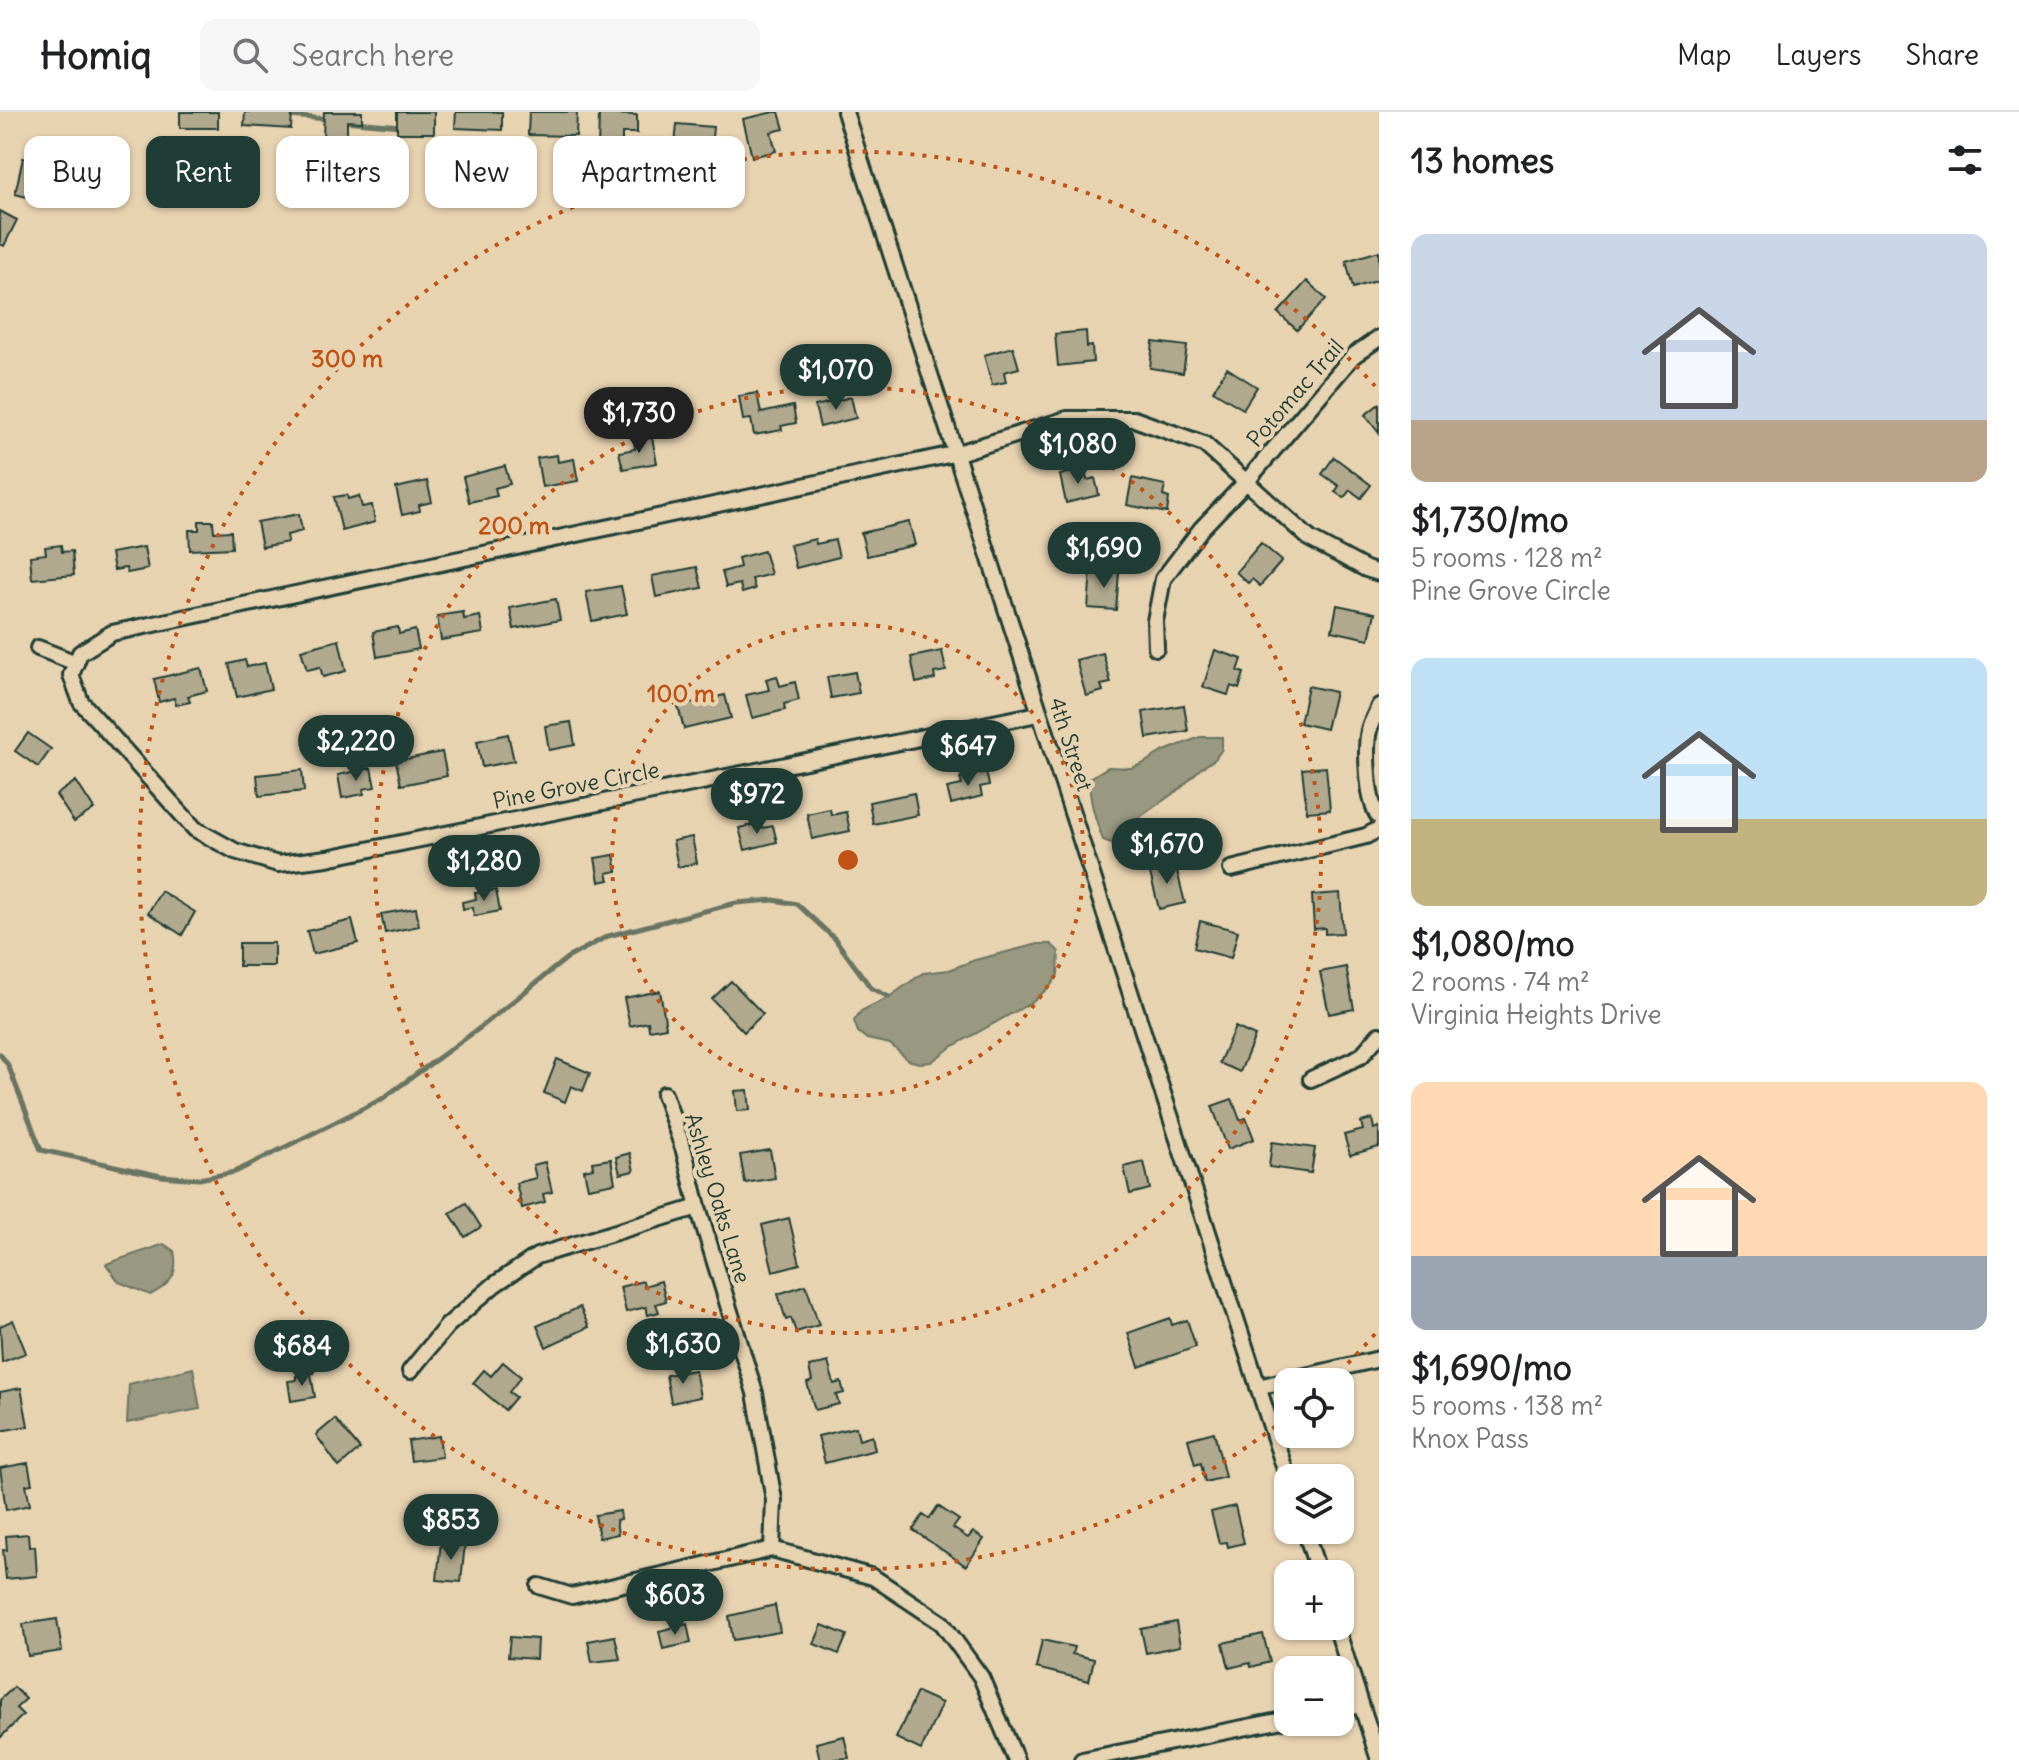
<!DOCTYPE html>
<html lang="en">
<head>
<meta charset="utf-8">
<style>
  :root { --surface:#fff; --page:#f6f6f6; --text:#202124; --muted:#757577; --line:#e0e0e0; --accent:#1f3d34 }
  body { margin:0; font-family:Delius,sans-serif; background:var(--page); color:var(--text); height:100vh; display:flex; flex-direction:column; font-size:30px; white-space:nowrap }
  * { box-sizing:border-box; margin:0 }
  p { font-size:26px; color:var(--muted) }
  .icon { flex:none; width:44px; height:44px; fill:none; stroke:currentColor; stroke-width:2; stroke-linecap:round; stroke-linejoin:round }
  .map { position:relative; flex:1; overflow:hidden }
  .sheet { display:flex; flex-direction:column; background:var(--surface); width:640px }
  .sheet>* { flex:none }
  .guide { position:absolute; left:24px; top:24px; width:760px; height:72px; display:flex; gap:16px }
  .controls { position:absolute; left:1274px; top:1256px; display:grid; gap:16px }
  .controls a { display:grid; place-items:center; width:80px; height:80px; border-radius:16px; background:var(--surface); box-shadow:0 2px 6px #0004; font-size:40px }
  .price { position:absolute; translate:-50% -68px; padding:0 18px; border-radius:28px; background:var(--accent); color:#fff; font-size:26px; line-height:52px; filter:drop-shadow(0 2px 4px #0008) }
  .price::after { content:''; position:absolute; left:50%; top:48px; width:24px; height:18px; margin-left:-12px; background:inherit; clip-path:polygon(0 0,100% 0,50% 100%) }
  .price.active { background:#222; color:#fff }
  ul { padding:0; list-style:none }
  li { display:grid; align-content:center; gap:16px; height:424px; padding:0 32px }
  li span { display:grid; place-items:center; height:248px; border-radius:16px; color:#555 }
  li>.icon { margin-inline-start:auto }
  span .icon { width:144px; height:144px; fill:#fffc; stroke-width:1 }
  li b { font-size:34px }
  h2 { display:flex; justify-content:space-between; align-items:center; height:96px; padding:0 32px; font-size:34px }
  .pill { padding:0 28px; border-radius:16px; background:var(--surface); box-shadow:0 2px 6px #0004; font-size:28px; line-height:72px }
  .pill.active { background:var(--accent); color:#fff }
  header { display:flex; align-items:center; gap:48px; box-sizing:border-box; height:112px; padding:0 40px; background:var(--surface); border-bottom:2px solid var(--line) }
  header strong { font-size:38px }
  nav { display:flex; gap:44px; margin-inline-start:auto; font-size:28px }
  .search { width:560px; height:72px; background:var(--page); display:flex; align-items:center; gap:20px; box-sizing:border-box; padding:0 28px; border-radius:16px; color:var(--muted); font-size:30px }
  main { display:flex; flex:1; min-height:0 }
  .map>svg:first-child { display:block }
  .water { fill:#999880; stroke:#687462; stroke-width:2 }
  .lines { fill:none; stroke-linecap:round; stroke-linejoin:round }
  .stream { stroke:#687462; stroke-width:5 }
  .building { fill:#b1a98e; stroke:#1f3d34; stroke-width:2 }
  .minor-casing { stroke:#1f3d34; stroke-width:20 }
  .minor { stroke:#e8d3b1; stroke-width:14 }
  .ring { fill:none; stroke:#c05314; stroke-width:4; stroke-dasharray:4 8 }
  .labels { text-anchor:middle; stroke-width:8; stroke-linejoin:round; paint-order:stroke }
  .street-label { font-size:22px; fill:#1f3d34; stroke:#e8d3b1 }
  .centre { fill:#c05314; stroke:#e8d3b1; stroke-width:4 }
  .ring-label { font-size:24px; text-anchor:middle; font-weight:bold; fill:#c05314; stroke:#e8d3b1; stroke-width:8; stroke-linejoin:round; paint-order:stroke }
</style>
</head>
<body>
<header>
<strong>Homiq</strong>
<div class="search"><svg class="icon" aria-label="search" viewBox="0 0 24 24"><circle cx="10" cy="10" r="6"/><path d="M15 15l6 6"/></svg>Search here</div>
<nav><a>Map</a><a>Layers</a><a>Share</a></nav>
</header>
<main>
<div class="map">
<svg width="1379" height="1648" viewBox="0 0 1379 1648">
  <rect width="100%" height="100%" fill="#e8d3b1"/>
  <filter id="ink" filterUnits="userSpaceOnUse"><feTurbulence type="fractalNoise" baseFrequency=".0125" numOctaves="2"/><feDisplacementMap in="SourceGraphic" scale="16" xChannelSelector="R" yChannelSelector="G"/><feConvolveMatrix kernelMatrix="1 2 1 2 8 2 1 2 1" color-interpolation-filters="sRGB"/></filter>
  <g filter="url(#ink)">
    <g class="water">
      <path d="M 1200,625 L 1222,625 L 1222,637 L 1215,647 L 1200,657 L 1181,676 L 1137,707 L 1133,719 L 1125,728 L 1114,732 L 1103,728 C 1096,708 1088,687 1090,666 L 1108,655 L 1131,656 L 1142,652 L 1162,640 Z"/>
      <polygon points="1038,832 1051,832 1059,840 1058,863 1051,873 1034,889 950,936 931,950 919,951 908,948 890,932 867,927 858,920 854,909 861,899 889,885 923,861 949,858 975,848"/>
      <path d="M 164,1132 L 174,1139 C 179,1163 170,1173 150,1183 L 119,1170 L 106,1152 Z"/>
      <polygon points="193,1256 200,1297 127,1311 129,1272"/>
    </g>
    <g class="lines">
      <g class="stream">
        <polyline points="287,4 329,7"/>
        <polyline points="343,9 401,14"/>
        <polyline points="0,942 8,953 41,1038 161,1064 199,1067 235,1060 382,987 481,915 567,846 608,824 736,791 774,788 797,792 835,827 871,876 889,885"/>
      </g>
    </g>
    <g class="building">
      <rect x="180" y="0" width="38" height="16"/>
      <polygon points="245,0 292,0 291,17 244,14"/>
      <polygon points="324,0 362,0 362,10 347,9 347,27 323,26"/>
      <rect x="397" y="0" width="37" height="21"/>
      <polygon points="456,0 502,0 502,18 455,16"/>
      <polygon points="529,0 577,0 576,24 528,23"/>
      <polygon points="774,0 779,0 784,17 771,20 776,39 752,45 743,7"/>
      <polygon points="599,2 637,3 637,21 622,21 622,37 598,37"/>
      <polygon points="677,12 713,15 710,46 674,43"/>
      <polygon points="23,46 57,54 52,77 33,73 31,86 15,82"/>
      <polygon points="0,99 17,108 4,134 0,132"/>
      <polygon points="1379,139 1379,168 1353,176 1346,149"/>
      <polygon points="1307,169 1326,187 1297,218 1278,201"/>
      <polygon points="1086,219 1087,235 1092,234 1093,250 1058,254 1055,222"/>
      <polygon points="1153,230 1187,234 1183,261 1150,256"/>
      <polygon points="1013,235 1019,256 1004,260 1006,270 992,273 984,243"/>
      <polygon points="1227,256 1257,275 1243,297 1213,279"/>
      <polygon points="757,281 761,301 793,294 796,311 781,314 782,318 754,323 751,307 743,308 739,284"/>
      <polygon points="851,285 856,306 820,315 815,294"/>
      <polygon points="1379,292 1379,321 1365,303"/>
      <polygon points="652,326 657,351 623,357 619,340 635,337 634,329"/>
      <polygon points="557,343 558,350 574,347 578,369 542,375 537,346"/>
      <polygon points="1334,345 1371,373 1361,386 1350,378 1344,386 1335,380 1339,374 1322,362"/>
      <polygon points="505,354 510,372 495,376 497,384 469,390 463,365"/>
      <polygon points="1084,357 1087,368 1095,366 1099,383 1066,391 1060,363"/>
      <polygon points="1132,366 1165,373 1163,384 1169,386 1167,401 1127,393"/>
      <polygon points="427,369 432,390 419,393 420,399 402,403 396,376"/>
      <polygon points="347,383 348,387 359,384 362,395 372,393 375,410 342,419 334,385"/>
      <polygon points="299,402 302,419 287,423 288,430 262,435 257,410"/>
      <polygon points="199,409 213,409 214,420 231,419 232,436 190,438 189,418 199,418"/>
      <polygon points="909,410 915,433 867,444 861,421"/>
      <polygon points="815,427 816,432 835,428 839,445 796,456 790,433"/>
      <polygon points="1261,431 1282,449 1260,474 1252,467 1248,471 1236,460"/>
      <polygon points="61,433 62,440 72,439 74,463 32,467 30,444 46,442 45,435"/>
      <polygon points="144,435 148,457 127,461 126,456 114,458 111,441"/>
      <polygon points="764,439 771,462 752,467 755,477 742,481 740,472 726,475 722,460 740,455 738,446"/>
      <polygon points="697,455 702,476 656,485 652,464"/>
      <polygon points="1091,458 1119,460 1116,498 1088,496"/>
      <polygon points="621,474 627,502 592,509 586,480"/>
      <polygon points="556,487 560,508 514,517 510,496"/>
      <polygon points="1337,493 1375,501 1369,527 1332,519"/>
      <polygon points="463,500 464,507 480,504 483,521 441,528 437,504"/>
      <polygon points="398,515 399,522 415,518 419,537 377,545 373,520"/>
      <polygon points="339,528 346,559 323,565 320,555 307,558 301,538"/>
      <polygon points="1215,538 1242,547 1238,559 1244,561 1239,577 1231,574 1228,583 1203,575"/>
      <polygon points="942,539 946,559 934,561 935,567 916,571 911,545"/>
      <polygon points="1103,541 1111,571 1101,573 1103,579 1086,584 1076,548"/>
      <polygon points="245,548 247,555 265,551 271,577 237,585 229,552"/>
      <polygon points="201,556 207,579 188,584 190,590 176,593 174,586 159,590 154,567"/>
      <polygon points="855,560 859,581 831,586 827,565"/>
      <polygon points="777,564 780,574 795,570 799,588 784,592 785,598 752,606 746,583 769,578 766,567"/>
      <polygon points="1308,574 1335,580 1326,617 1300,611"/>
      <polygon points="725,583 731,606 684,617 678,594"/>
      <polygon points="1184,593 1188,619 1147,626 1143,600"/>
      <polygon points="571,610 575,633 549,638 545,614"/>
      <polygon points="28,621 51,637 38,655 15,639"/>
      <polygon points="508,622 514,649 482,655 477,629"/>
      <polygon points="442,640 447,664 401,673 396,649"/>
      <polygon points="1326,655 1330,698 1307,700 1302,657"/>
      <polygon points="371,656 375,675 363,677 364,682 342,686 338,663"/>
      <polygon points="302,658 304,679 259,684 257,663"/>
      <polygon points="986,660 989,673 980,675 982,684 951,692 947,676 962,673 960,666"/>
      <polygon points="76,669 94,697 74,710 56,683"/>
      <polygon points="914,681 918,703 873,712 869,690"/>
      <polygon points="830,697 831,703 846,700 850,719 812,727 807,702"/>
      <polygon points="760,711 762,716 773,714 777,730 745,738 739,716"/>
      <polygon points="692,725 697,751 678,755 673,729"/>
      <polygon points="614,743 617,759 607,761 609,768 599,770 595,746"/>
      <polygon points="1175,751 1185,791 1159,797 1149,757"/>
      <polygon points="496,778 500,799 474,804 473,795 463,797 462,790 476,787 475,781"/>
      <polygon points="161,779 195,800 182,823 148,801"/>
      <polygon points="1340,781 1343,821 1325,822 1325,816 1314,817 1312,783"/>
      <polygon points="416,796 419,814 385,821 381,802"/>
      <polygon points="352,808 358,831 313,842 307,819"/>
      <polygon points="1200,809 1238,819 1231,846 1194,836"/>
      <rect x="239" y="831" width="35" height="23"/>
      <polygon points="1346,855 1354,897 1329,902 1320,860"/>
      <polygon points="731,869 763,902 744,920 712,887"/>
      <polygon points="660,879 666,915 649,918 648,910 630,914 624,886"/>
      <polygon points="1235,915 1255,924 1240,960 1219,951"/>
      <polygon points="557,947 590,961 583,979 571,974 565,990 544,981"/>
      <polygon points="748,978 750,998 737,999 735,979"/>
      <polygon points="1232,987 1240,1008 1246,1006 1254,1027 1228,1037 1212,994"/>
      <polygon points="1372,1007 1374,1017 1379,1015 1379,1035 1350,1043 1344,1023 1363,1018 1361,1010"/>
      <polygon points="1272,1030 1315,1036 1311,1061 1269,1055"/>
      <polygon points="770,1038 775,1066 745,1071 740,1043"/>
      <polygon points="630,1041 634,1059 620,1062 616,1045"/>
      <polygon points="611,1047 615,1071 588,1076 584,1058 593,1056 592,1050"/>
      <polygon points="545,1050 552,1080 543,1082 545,1090 522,1096 516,1071 536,1066 533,1053"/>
      <polygon points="1144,1050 1150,1077 1130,1082 1124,1055"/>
      <polygon points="466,1091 481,1115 465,1125 450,1101"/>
      <polygon points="789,1106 800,1152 773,1159 762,1113"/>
      <polygon points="643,1169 644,1174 661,1169 666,1189 656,1192 659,1200 648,1203 646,1195 626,1200 620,1175"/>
      <polygon points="806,1173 819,1213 796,1220 791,1206 786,1208 778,1182"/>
      <polygon points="580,1195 589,1215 546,1235 537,1214"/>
      <polygon points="1170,1206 1172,1213 1187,1208 1196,1235 1139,1255 1128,1221"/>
      <polygon points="13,1208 26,1241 2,1250 0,1214"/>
      <polygon points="284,1218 319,1223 314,1261 288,1257 291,1239 281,1238"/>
      <polygon points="503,1250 521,1265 509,1280 516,1285 505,1298 473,1271 484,1258 491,1264"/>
      <polygon points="828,1250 834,1272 841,1270 844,1281 836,1283 839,1292 815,1298 807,1271 812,1269 809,1255"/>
      <polygon points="695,1258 700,1285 671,1291 666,1263"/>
      <polygon points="311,1262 315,1285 291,1289 288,1269 296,1268 296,1264"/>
      <polygon points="21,1276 28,1314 0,1319 0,1280"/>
      <polygon points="335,1307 360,1337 339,1355 316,1323"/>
      <polygon points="856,1315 859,1328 872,1324 875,1338 825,1351 818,1324"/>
      <polygon points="1214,1320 1225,1365 1205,1370 1201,1351 1195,1353 1188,1327"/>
      <polygon points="439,1324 442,1345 411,1349 408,1329"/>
      <polygon points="28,1351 32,1372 26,1373 30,1393 6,1398 0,1356"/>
      <polygon points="938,1394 959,1408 953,1416 968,1426 973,1420 984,1427 966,1454 913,1418 923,1403 929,1407"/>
      <polygon points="1235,1394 1244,1431 1228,1435 1227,1430 1219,1431 1211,1400"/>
      <polygon points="620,1399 621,1407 616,1408 618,1422 599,1426 595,1403"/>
      <polygon points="28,1422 29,1435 35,1434 37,1464 6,1467 3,1438 7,1438 6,1424"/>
      <polygon points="441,1429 465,1431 461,1470 437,1468"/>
      <polygon points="775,1493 780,1520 733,1528 729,1504"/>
      <polygon points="57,1507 62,1539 28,1544 23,1512"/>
      <polygon points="1176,1510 1180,1534 1146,1541 1141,1517"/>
      <polygon points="687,1512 691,1531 663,1537 659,1519"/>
      <polygon points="822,1513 847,1523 839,1542 814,1532"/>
      <polygon points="1263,1522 1270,1550 1251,1555 1250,1551 1229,1556 1223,1531"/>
      <polygon points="615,1524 620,1547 592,1550 588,1529"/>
      <polygon points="510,1525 537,1527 536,1547 508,1545"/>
      <polygon points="1042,1528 1074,1535 1072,1542 1094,1547 1089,1569 1036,1556"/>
      <polygon points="14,1575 26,1587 16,1596 23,1603 0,1626 0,1588"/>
      <polygon points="917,1580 942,1591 921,1638 896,1626"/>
      <polygon points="844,1624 849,1646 820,1648 816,1631"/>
    </g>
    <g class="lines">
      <defs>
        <g id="minor">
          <polyline points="845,0 1288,1367"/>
          <polyline points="38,536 76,551"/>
          <polyline points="1156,536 1155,509 1163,467 1201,417 1247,369 1353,244 1379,226"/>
          <path d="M 1379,594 C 1376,602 1371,610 1369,618 C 1365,636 1367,691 1379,705"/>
          <polyline points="1038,602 327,746 278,752 235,739 195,717 81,590 71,563 80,541 112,521 958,341 1067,307 1134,307 1204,332 1310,427 1366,457 1379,461"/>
          <polyline points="1231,757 1366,724 1379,717"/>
          <polyline points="1311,967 1361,944 1379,923"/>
          <polyline points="664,982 684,1039 698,1095 755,1281 774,1388 772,1437"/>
          <polyline points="410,1259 447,1214 494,1173 537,1144 698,1095"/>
          <polyline points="1258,1275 1379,1247"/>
          <polyline points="1305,1418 1319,1462"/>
          <polyline points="539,1474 572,1484 772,1437 873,1465 942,1511 981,1565 1016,1648"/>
          <polyline points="1336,1514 1379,1648"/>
          <polyline points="1340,1597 1361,1593"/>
          <polyline points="1082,1648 1288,1607"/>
        </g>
      </defs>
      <use href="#minor" class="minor-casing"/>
      <use href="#minor" class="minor"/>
    </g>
  </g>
  <g class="ring">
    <circle cx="848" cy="748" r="236"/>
    <circle cx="848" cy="748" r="473"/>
    <path d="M1375 1222A709 709 0 0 1 1332 1267M1285 1307A709 709 0 1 1 1375 274"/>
  </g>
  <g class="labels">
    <g class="street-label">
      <text transform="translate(1295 281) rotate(-49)" y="8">Potomac Trail</text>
      <text transform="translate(1071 632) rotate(72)" y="8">4th Street</text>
      <text transform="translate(576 673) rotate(-11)" y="8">Pine Grove Circle</text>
      <text transform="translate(718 1086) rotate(73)" y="8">Ashley Oaks Lane</text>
    </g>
  </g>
  <circle cx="848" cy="748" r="12" class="centre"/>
  <g class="ring-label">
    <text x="347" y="255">300 m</text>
    <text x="514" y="422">200 m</text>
    <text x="681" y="590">100 m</text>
  </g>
</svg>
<div class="controls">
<a><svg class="icon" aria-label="locate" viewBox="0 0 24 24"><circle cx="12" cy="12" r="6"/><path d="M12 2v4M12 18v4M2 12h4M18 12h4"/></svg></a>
<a><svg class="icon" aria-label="layers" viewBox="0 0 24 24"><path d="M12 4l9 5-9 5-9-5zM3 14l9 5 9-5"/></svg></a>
<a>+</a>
<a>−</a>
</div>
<b class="price" style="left:836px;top:300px">$1,070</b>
<b class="price active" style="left:639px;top:343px">$1,730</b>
<b class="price" style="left:1078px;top:374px">$1,080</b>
<b class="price" style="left:1104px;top:478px">$1,690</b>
<b class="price" style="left:356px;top:671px">$2,220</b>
<b class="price" style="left:968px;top:676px">$647</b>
<b class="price" style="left:757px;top:724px">$972</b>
<b class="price" style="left:1167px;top:774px">$1,670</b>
<b class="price" style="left:484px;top:791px">$1,280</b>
<b class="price" style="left:683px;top:1274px">$1,630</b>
<b class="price" style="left:302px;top:1276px">$684</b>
<b class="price" style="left:451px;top:1450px">$853</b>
<b class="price" style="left:675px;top:1525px">$603</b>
<div class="guide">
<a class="pill">Buy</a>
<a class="pill active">Rent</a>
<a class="pill">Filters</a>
<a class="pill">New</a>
<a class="pill">Apartment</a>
</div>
</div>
<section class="sheet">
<h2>13 homes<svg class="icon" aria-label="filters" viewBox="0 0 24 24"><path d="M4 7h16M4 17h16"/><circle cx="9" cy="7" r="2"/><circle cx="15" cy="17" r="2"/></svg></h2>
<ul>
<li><span style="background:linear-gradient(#c9d6e8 75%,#b9a48a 0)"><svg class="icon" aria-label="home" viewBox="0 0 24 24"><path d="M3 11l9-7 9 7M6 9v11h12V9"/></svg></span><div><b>$1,730/mo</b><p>5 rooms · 128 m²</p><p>Pine Grove Circle</p></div></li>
<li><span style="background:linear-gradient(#bfe0f5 65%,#c2b280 0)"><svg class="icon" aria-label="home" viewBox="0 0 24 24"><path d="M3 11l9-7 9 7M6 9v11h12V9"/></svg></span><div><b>$1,080/mo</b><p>2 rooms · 74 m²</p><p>Virginia Heights Drive</p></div></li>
<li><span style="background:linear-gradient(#ffd9b3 70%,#9aa5b1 0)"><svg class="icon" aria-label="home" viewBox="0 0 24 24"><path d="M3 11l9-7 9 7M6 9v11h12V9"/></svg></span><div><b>$1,690/mo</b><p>5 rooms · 138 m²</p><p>Knox Pass</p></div></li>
</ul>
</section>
</main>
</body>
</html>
